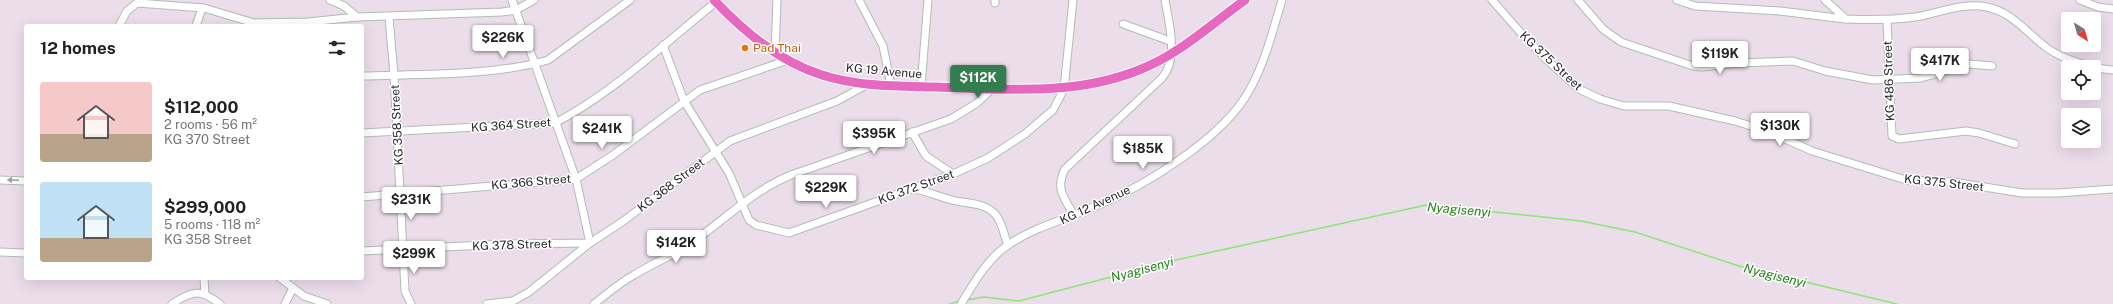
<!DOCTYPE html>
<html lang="en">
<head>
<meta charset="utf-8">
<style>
  :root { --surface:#fff; --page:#f6f6f6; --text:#222; --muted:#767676; --accent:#347d4e }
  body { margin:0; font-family:"Public Sans",sans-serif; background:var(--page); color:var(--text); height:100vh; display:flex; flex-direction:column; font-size:15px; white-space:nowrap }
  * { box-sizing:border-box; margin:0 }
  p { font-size:13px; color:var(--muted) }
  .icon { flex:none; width:22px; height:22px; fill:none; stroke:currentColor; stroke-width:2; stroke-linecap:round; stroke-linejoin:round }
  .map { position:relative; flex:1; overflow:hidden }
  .sheet { position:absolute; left:24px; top:24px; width:340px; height:256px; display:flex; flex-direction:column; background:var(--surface); border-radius:4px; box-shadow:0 4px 16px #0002 }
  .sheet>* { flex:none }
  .needle { width:26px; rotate:143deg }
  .controls { position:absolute; left:2061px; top:12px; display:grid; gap:8px }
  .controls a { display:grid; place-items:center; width:40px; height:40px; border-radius:4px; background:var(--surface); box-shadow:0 4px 16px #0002; font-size:20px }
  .price { position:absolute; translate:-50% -34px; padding:0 9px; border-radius:4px; background:#fff; color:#222; font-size:13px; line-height:26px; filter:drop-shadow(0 1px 2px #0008) }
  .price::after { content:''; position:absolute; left:50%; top:24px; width:12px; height:9px; margin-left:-6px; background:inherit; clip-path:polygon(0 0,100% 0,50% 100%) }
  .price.on { background:var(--accent); color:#fff }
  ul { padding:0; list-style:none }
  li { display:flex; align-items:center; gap:12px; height:100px; padding:0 16px }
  li span { display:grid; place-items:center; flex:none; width:112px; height:80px; border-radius:4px; color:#555 }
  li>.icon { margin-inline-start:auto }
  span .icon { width:48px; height:48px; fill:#fffc; stroke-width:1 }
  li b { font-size:17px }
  h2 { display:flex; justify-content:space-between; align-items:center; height:48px; padding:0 16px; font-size:17px }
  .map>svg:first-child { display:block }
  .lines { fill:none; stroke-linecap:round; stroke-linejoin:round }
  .stream { stroke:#8de578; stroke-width:1.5 }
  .minor-casing { stroke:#b1bdb5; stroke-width:9 }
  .major-casing { stroke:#fff; stroke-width:11 }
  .minor { stroke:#fff; stroke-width:7 }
  .major { stroke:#e668bf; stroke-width:9 }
  .oneway { fill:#9f9f9f }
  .food-dot { fill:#e8710a; stroke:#fff; stroke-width:1.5 }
  .labels { text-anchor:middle; stroke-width:3; stroke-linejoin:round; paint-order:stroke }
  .food-label { font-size:12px; fill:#c56008; stroke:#fff; text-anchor:start }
  .street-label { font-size:12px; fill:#2a2a2a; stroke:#fff }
  .water-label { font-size:13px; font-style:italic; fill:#238417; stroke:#fff }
</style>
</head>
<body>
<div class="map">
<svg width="2113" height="304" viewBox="0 0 2113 304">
  <rect width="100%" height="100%" fill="#ebddea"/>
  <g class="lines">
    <g class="stream">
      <polyline points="967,300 984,297 1019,301 1176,260 1426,205 1581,221 1635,232 1739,266 1897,304"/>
      <polyline points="950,304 959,301"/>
    </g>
    <defs>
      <g id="minor">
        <polyline points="330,0 344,6 357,17"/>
        <polyline points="859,0 883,46 891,85"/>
        <polyline points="1492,0 1520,32 1548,61 1579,89 1600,99 1624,106 1669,106 1735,121 1767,131 1812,151 1906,180 1953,182 2022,193 2058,193 2113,189"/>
        <polyline points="1578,0 1603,29 1621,42 1693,66 1702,67 1739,63 1793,61 1825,71 1873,80 1921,78 1970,64 1992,66"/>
        <polyline points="1677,0 1695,6 1780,11 1845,19"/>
        <path d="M 1825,0 L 1846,19 C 1869,20 1892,20 1915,17 C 1939,13 1963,2 1987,7 C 2012,12 2028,34 2047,48 C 2062,59 2094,69 2113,70"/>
        <polyline points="2080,0 2098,7 2113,9"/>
        <polyline points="995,3 995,0"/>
        <polyline points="389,17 394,75 405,291 411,304"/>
        <polyline points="1887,20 1892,136 1899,139 1966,131 1979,133 2015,144"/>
        <polyline points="1123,24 1170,41"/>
        <polyline points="119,26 127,11 137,3 204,8 254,23 308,22 357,17 502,12 516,10 534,0"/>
        <polyline points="196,26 202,8"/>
        <polyline points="663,45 684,101 729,173 749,220 756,225 789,233 953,174 988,158 1025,134 1053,110 1064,89 1073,0"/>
        <polyline points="775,52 777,0"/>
        <path d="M 362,76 C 419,74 494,76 548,60 L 630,0"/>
        <polyline points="921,86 928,0"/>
        <polyline points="912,132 926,156 953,174"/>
        <path d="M 362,133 L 555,123 C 613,93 665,43 716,2"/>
        <polyline points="0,180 26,181"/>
        <path d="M 916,189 C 928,192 940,197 952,200 C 966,204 984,202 995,214 C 1002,221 1004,236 1008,245"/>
        <polyline points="362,197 576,179 613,155 700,90 788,60"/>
        <path d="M 1074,215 C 1064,198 1055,189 1065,169 L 1162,78 C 1179,59 1169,23 1165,0"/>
        <polyline points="362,251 506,244 590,243 576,179 512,0"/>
        <polyline points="0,252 26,253"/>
        <polyline points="204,278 205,294"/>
        <polyline points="280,278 304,296 327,304"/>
        <path d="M 172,304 C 193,290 200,289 220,304"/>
        <polyline points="285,304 293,288"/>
        <polyline points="487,304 513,301 529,292 590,243 622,222 730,141 837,101 868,84"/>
        <path d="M 594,304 C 607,294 619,283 634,275 C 651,264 670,257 687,246 C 722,222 752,191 791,175 L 951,119 L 977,103 L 992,89"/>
        <path d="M 961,304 C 974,283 987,259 1008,245 C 1034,227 1067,219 1096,206 C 1145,186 1223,138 1249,91 C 1265,63 1273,30 1282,0"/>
      </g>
      <path id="major" d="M 714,0 C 744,32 780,62 822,75 C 859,87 899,86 936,87 C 1005,89 1075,96 1139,70 C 1180,54 1210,25 1245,0"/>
    </defs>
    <use href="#minor" class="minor-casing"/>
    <use href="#major" class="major-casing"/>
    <use href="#minor" class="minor"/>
    <use href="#major" class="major"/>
  </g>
  <defs><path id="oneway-solid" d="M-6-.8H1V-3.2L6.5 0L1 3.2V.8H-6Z"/></defs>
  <use class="oneway" href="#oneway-solid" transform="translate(13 180) rotate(-177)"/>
  <circle class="food-dot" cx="745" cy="48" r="4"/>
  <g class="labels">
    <g class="food-label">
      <text x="753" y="52">Pad Thai</text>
    </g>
    <g class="street-label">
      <text transform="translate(1551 61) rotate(43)" y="4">KG 375 Street</text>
      <text transform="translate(884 71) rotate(5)" y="4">KG 19 Avenue</text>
      <text transform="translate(1889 81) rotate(-92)" y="4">KG 486 Street</text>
      <text transform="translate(397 125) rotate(-93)" y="4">KG 358 Street</text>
      <text transform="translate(511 125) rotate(-4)" y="4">KG 364 Street</text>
      <text transform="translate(531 182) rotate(-5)" y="4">KG 366 Street</text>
      <text transform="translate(1944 183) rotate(6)" y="4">KG 375 Street</text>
      <text transform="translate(671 185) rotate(-37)" y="4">KG 368 Street</text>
      <text transform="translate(916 187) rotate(-20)" y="4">KG 372 Street</text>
      <text transform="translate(1095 205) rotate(-25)" y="4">KG 12 Avenue</text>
      <text transform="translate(512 245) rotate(-2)" y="4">KG 378 Street</text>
    </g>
    <g class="water-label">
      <text transform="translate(1459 209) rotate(5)" y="5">Nyagisenyi</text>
      <text transform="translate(1142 269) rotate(-15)" y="5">Nyagisenyi</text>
      <text transform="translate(1775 275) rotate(14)" y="5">Nyagisenyi</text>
    </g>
  </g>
</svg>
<div class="controls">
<a><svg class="needle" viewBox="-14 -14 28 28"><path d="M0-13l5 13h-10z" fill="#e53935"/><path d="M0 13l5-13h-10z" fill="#767676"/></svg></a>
<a><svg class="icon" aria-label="locate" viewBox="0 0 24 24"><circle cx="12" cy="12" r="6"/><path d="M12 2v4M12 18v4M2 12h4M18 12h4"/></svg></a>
<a><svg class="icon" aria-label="layers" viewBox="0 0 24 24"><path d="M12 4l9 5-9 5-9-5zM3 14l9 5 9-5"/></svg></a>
</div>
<b class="price" style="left:503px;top:59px">$226K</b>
<b class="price" style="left:1720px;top:75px">$119K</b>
<b class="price" style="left:1940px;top:82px">$417K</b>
<b class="price on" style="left:978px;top:99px">$112K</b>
<b class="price" style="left:1780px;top:147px">$130K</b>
<b class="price" style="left:602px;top:150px">$241K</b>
<b class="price" style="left:874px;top:155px">$395K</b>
<b class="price" style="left:1143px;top:170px">$185K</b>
<b class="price" style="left:826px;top:209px">$229K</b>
<b class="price" style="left:411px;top:221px">$231K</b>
<b class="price" style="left:676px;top:264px">$142K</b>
<b class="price" style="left:414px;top:275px">$299K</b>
<section class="sheet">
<h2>12 homes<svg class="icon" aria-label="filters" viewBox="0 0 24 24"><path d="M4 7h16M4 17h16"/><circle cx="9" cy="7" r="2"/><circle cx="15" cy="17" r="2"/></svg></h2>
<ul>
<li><span style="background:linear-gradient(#f6c9c9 65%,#b9a48a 0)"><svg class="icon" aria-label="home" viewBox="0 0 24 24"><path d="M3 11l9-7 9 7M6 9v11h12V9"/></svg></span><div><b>$112,000</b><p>2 rooms · 56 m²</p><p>KG 370 Street</p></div></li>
<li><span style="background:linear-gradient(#bfe0f5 70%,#b9a48a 0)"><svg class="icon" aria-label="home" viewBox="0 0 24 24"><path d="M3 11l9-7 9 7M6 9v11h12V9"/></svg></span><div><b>$299,000</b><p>5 rooms · 118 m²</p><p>KG 358 Street</p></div></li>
</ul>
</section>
</div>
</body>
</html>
